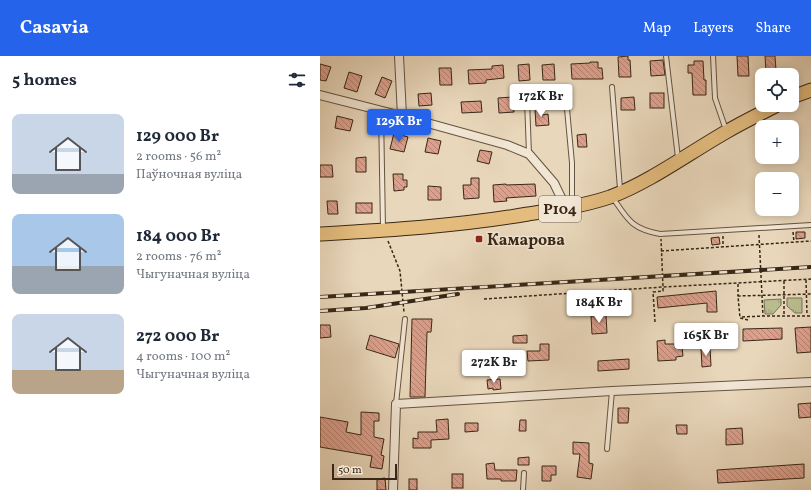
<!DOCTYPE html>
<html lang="en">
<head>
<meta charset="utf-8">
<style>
  :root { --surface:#fff; --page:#f6f6f7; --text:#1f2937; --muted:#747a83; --accent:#2563eb }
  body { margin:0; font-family:Vollkorn,serif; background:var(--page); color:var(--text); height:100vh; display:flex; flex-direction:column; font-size:15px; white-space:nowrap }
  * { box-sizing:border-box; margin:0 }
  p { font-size:13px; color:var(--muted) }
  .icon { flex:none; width:22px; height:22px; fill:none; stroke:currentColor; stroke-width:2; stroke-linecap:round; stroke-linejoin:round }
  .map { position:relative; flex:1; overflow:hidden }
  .sheet { display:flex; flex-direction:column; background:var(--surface); width:320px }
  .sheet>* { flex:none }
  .buttons { position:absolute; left:435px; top:12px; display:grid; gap:8px }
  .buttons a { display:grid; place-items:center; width:44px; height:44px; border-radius:8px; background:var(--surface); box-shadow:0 2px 10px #0003; font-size:20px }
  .scale { position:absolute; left:12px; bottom:10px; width:65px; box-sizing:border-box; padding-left:4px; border:2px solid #382716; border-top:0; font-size:11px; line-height:14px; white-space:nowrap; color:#382716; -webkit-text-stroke:3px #f1e5d3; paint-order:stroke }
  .price { position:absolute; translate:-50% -34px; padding:0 9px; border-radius:4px; background:#fff; color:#222; font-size:13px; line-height:26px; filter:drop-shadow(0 1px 2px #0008) }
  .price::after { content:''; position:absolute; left:50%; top:24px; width:12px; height:9px; margin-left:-6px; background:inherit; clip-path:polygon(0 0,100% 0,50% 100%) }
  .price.on { background:var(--accent); color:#fff }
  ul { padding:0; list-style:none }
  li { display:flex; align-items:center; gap:12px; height:100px; padding:0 12px }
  li span { display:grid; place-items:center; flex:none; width:112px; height:80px; border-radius:8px; color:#555 }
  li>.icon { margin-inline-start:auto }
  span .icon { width:48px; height:48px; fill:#fffc; stroke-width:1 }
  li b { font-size:17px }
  h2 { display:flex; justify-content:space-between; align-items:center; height:48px; padding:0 12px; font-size:17px }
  header { display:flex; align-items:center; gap:24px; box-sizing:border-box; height:56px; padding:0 20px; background:var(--accent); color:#fff }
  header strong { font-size:19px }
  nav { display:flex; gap:22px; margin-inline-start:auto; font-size:14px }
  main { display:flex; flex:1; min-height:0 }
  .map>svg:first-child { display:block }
  .grass { fill:url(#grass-tufts); stroke:#787252 }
  .building { fill:url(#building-back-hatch); stroke:#382716 }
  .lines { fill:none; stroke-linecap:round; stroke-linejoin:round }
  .lane-casing { stroke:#64533f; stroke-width:6 }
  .street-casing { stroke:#64533f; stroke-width:10 }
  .primary-casing { stroke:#382716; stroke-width:15 }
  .path { stroke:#382716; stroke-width:1.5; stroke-dasharray:3 2; stroke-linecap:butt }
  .lane { stroke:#f1e5d3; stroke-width:4 }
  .street { stroke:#f1e5d3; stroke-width:8 }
  .primary { stroke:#e4bc7e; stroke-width:13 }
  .rail-casing { stroke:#382716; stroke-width:4 }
  .rail { stroke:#f1e5d3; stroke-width:2.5; stroke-dasharray:8; stroke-linecap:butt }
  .path-bridge { stroke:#382716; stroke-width:1.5; stroke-dasharray:3 2; stroke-linecap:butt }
  .poi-dot { fill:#8f2418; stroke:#f1e5d3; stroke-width:1.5 }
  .labels { text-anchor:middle; stroke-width:3; stroke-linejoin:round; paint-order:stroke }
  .shield { fill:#f1e5d3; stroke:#70604f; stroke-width:1 }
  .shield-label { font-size:15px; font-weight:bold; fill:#382716 }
  .poi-label { font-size:16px; font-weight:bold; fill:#382716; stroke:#f1e5d3; text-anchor:start }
</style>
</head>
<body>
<header>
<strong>Casavia</strong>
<nav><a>Map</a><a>Layers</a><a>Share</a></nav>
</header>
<main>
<section class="sheet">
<h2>5 homes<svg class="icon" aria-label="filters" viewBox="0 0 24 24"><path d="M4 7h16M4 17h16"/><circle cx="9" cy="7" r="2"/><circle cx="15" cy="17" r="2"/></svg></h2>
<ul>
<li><span style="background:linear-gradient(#c9d6e8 75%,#9aa5b1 0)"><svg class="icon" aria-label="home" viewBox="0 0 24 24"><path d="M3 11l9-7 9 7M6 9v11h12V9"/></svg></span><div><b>129 000 Br</b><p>2 rooms · 56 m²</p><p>Паўночная вуліца</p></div></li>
<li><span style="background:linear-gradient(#a9c7e8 65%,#9aa5b1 0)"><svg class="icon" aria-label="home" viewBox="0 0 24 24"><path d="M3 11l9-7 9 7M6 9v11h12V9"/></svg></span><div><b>184 000 Br</b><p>2 rooms · 76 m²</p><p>Чыгуначная вуліца</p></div></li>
<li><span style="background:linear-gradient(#c9d6e8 70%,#b9a48a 0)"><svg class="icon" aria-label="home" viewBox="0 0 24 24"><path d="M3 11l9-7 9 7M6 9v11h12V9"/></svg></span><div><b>272 000 Br</b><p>4 rooms · 100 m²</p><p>Чыгуначная вуліца</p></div></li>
</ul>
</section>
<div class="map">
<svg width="491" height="434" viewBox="0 0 491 434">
  <defs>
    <pattern id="grass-tufts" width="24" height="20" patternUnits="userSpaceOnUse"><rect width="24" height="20" fill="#b9bd8e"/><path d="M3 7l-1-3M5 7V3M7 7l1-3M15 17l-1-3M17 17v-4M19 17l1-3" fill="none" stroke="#a0a27a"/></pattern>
    <pattern id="building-back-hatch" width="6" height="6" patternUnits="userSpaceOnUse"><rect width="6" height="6" fill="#dda08c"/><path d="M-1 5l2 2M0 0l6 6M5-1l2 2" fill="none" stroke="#b48271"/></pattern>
  </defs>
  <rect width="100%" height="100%" fill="#e9d7bb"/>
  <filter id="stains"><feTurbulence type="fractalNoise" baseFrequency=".005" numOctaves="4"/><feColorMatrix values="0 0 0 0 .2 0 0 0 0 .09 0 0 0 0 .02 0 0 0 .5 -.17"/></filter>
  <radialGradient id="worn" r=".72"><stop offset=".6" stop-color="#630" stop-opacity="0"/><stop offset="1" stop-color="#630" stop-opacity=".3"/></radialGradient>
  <g class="grass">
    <polygon points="467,242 482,242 482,257 475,257 467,250"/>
    <polygon points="461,243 461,249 453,258 445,258 444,244"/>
  </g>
  <g class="building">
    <polygon points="308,0 308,4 310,4 311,21 299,21 298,1"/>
    <polygon points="417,0 428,0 429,20 418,20"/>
    <polygon points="445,0 455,0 456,14 446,15"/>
    <polygon points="343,4 345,19 331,20 330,5"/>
    <polygon points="374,5 383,5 384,24 386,24 386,39 373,39 372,17 368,17 368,9 374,9"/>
    <polygon points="270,6 278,6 278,12 282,12 283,23 252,23 251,8 270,7"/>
    <polygon points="0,8 11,11 6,25 0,24"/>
    <polygon points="209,8 210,24 199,25 198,9"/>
    <polygon points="234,8 235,24 223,24 222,9"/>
    <polygon points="183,9 184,22 166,24 166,27 149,28 148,14 172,13 172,10"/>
    <polygon points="119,12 131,12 132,29 120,29"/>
    <polygon points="29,16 42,20 37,36 24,32"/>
    <polygon points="62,21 72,25 65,42 55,38"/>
    <polygon points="111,37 112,49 99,50 98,38"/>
    <rect x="330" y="37" width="14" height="15"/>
    <polygon points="193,41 194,56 179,57 178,42"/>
    <polygon points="314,41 315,54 301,54 301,42"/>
    <polygon points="161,45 162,56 142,57 141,46"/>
    <polygon points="215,53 222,53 222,59 228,58 229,69 216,70"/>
    <polygon points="17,60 33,64 30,75 15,72"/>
    <polygon points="74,77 88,81 84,96 70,93"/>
    <polygon points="266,78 267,91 258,91 257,79"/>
    <polygon points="108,82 121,85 118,98 105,96"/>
    <polygon points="160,94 172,96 169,108 157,105"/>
    <polygon points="46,101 46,116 36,116 36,102"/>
    <polygon points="0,109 12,109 13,121 0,121"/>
    <polygon points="73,118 83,118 83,124 87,124 87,131 84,131 84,134 74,135"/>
    <polygon points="151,122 159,122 159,142 144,143 143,129 151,129"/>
    <polygon points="186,128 186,129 215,128 216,140 186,142 187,145 174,146 173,129"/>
    <polygon points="108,130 121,131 121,144 108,144"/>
    <polygon points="7,145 17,145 18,158 8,158"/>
    <rect x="36" y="147" width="16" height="10"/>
    <polygon points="476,176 485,176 485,182 476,183"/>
    <polygon points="399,181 400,188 392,189 391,182"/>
    <polygon points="396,235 397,256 387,256 387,247 338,252 337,241"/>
    <polygon points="286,259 287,277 272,278 271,260"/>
    <polygon points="92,263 112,263 111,276 107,276 105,341 90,341"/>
    <polygon points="0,269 10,269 11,281 0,282"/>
    <polygon points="491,271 491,296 477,297 475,272"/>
    <polygon points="462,272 462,283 423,285 423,273"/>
    <polygon points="50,279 79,288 75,302 46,293"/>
    <polygon points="207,279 207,287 193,287 193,280"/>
    <polygon points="345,284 345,288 355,288 355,292 362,291 363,300 356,301 356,304 338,305 337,285"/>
    <polygon points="220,288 229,288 229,304 208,305 207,295 220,295"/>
    <polygon points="390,291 391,310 382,311 381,292"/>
    <polygon points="182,295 193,295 193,305 183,306"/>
    <polygon points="309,303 309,313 278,315 278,305"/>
    <polygon points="180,323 181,333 173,334 173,332 168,333 167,324"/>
    <polygon points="491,347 491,361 479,362 478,348"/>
    <polygon points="298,352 309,352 308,367 298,367"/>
    <polygon points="41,356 59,357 59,365 54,365 54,381 64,383 61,399 64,400 62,413 50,411 52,400 0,391 0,361 28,366 26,376 41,379"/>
    <polygon points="128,363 129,383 111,384 111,392 93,392 93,382 98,383 98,376 117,376 116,364"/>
    <polygon points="200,364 206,364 206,375 199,375"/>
    <polygon points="145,367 158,367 158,375 145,376"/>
    <polygon points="356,369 367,369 367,378 357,378"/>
    <polygon points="422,372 423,388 406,389 406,373"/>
    <polygon points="253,386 269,387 269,407 273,408 271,423 257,421 260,398 253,398"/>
    <polygon points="209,401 209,409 198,409 198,402"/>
    <polygon points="174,407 175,414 197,414 196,425 181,425 181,423 167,423 166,408"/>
    <polygon points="484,408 484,422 398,427 397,414"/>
    <polygon points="222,410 236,410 236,419 231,419 231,425 222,425"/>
    <rect x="132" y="418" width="11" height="14"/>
    <polygon points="65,422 66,434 57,434 57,423"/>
    <rect x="89" y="423" width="8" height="11"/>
  </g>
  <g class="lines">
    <defs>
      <g id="lane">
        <polyline points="346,0 358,102"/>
        <polyline points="393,0 395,42 406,74"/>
        <polyline points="292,31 300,133"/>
        <polyline points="246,42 252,107 252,149"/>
        <polyline points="207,44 209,98"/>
        <polyline points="61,55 63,173"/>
        <path d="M 293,142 C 308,164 312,173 340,178 L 491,169"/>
        <polyline points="76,348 85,263"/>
        <polyline points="287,393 292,335"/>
        <polyline points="203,434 204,417"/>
      </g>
      <g id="street">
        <polyline points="79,0 82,60"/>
        <polyline points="0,39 82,60 187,89 209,98 234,127 246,152"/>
        <polyline points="73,434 76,348 292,335 491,326"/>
      </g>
      <g id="primary">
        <polyline points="472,41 491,34"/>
        <path d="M 0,178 C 69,174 139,170 208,158 C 235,154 263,150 290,141 C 330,126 369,97 406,76 C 423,66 440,58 457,49"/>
      </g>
    </defs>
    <use href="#lane" class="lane-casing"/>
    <use href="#street" class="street-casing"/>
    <use href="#primary" class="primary-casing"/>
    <g class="path">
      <polyline points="473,176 474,186"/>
      <polyline points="403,180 403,191"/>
      <polyline points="68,185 80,215 84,256"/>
      <polyline points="341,195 491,185"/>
      <polyline points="486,224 487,259"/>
      <polyline points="464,225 464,260"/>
      <polyline points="418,228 418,240"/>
      <polyline points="164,243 343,231 491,223"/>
      <polyline points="422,261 443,260 491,260"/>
      <polyline points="428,264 420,262 418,240 491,238"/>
      <polyline points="335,266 333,236 343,235 343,231 341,183"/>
    </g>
    <use href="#lane" class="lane"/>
    <use href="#street" class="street"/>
    <use href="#primary" class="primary"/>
    <defs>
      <g id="rail">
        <polyline points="0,241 491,211"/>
        <polyline points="0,255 46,252 138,238"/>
      </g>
    </defs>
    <use href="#rail" class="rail-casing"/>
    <use href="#rail" class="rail"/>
    <polyline class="path-bridge" points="439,179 443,260"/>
  </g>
  <rect class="poi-dot" x="155" y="179" width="8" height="8" rx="2"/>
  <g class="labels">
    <rect class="shield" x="219" y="140" width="42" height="26" rx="3"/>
    <g class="shield-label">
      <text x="240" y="158">Р104</text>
    </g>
    <g class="poi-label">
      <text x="167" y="189">Камарова</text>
    </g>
  </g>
  <rect width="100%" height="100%" filter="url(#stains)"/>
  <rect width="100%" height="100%" fill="url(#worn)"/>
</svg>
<div class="buttons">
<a><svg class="icon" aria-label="locate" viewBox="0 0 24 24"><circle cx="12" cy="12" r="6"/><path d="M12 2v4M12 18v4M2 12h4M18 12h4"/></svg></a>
<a>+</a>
<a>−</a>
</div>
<div class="scale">50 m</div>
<b class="price" style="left:221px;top:62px">172K Br</b>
<b class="price on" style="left:79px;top:87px">129K Br</b>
<b class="price" style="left:279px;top:268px">184K Br</b>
<b class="price" style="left:386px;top:301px">165K Br</b>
<b class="price" style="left:174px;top:328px">272K Br</b>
</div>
</main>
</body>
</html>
